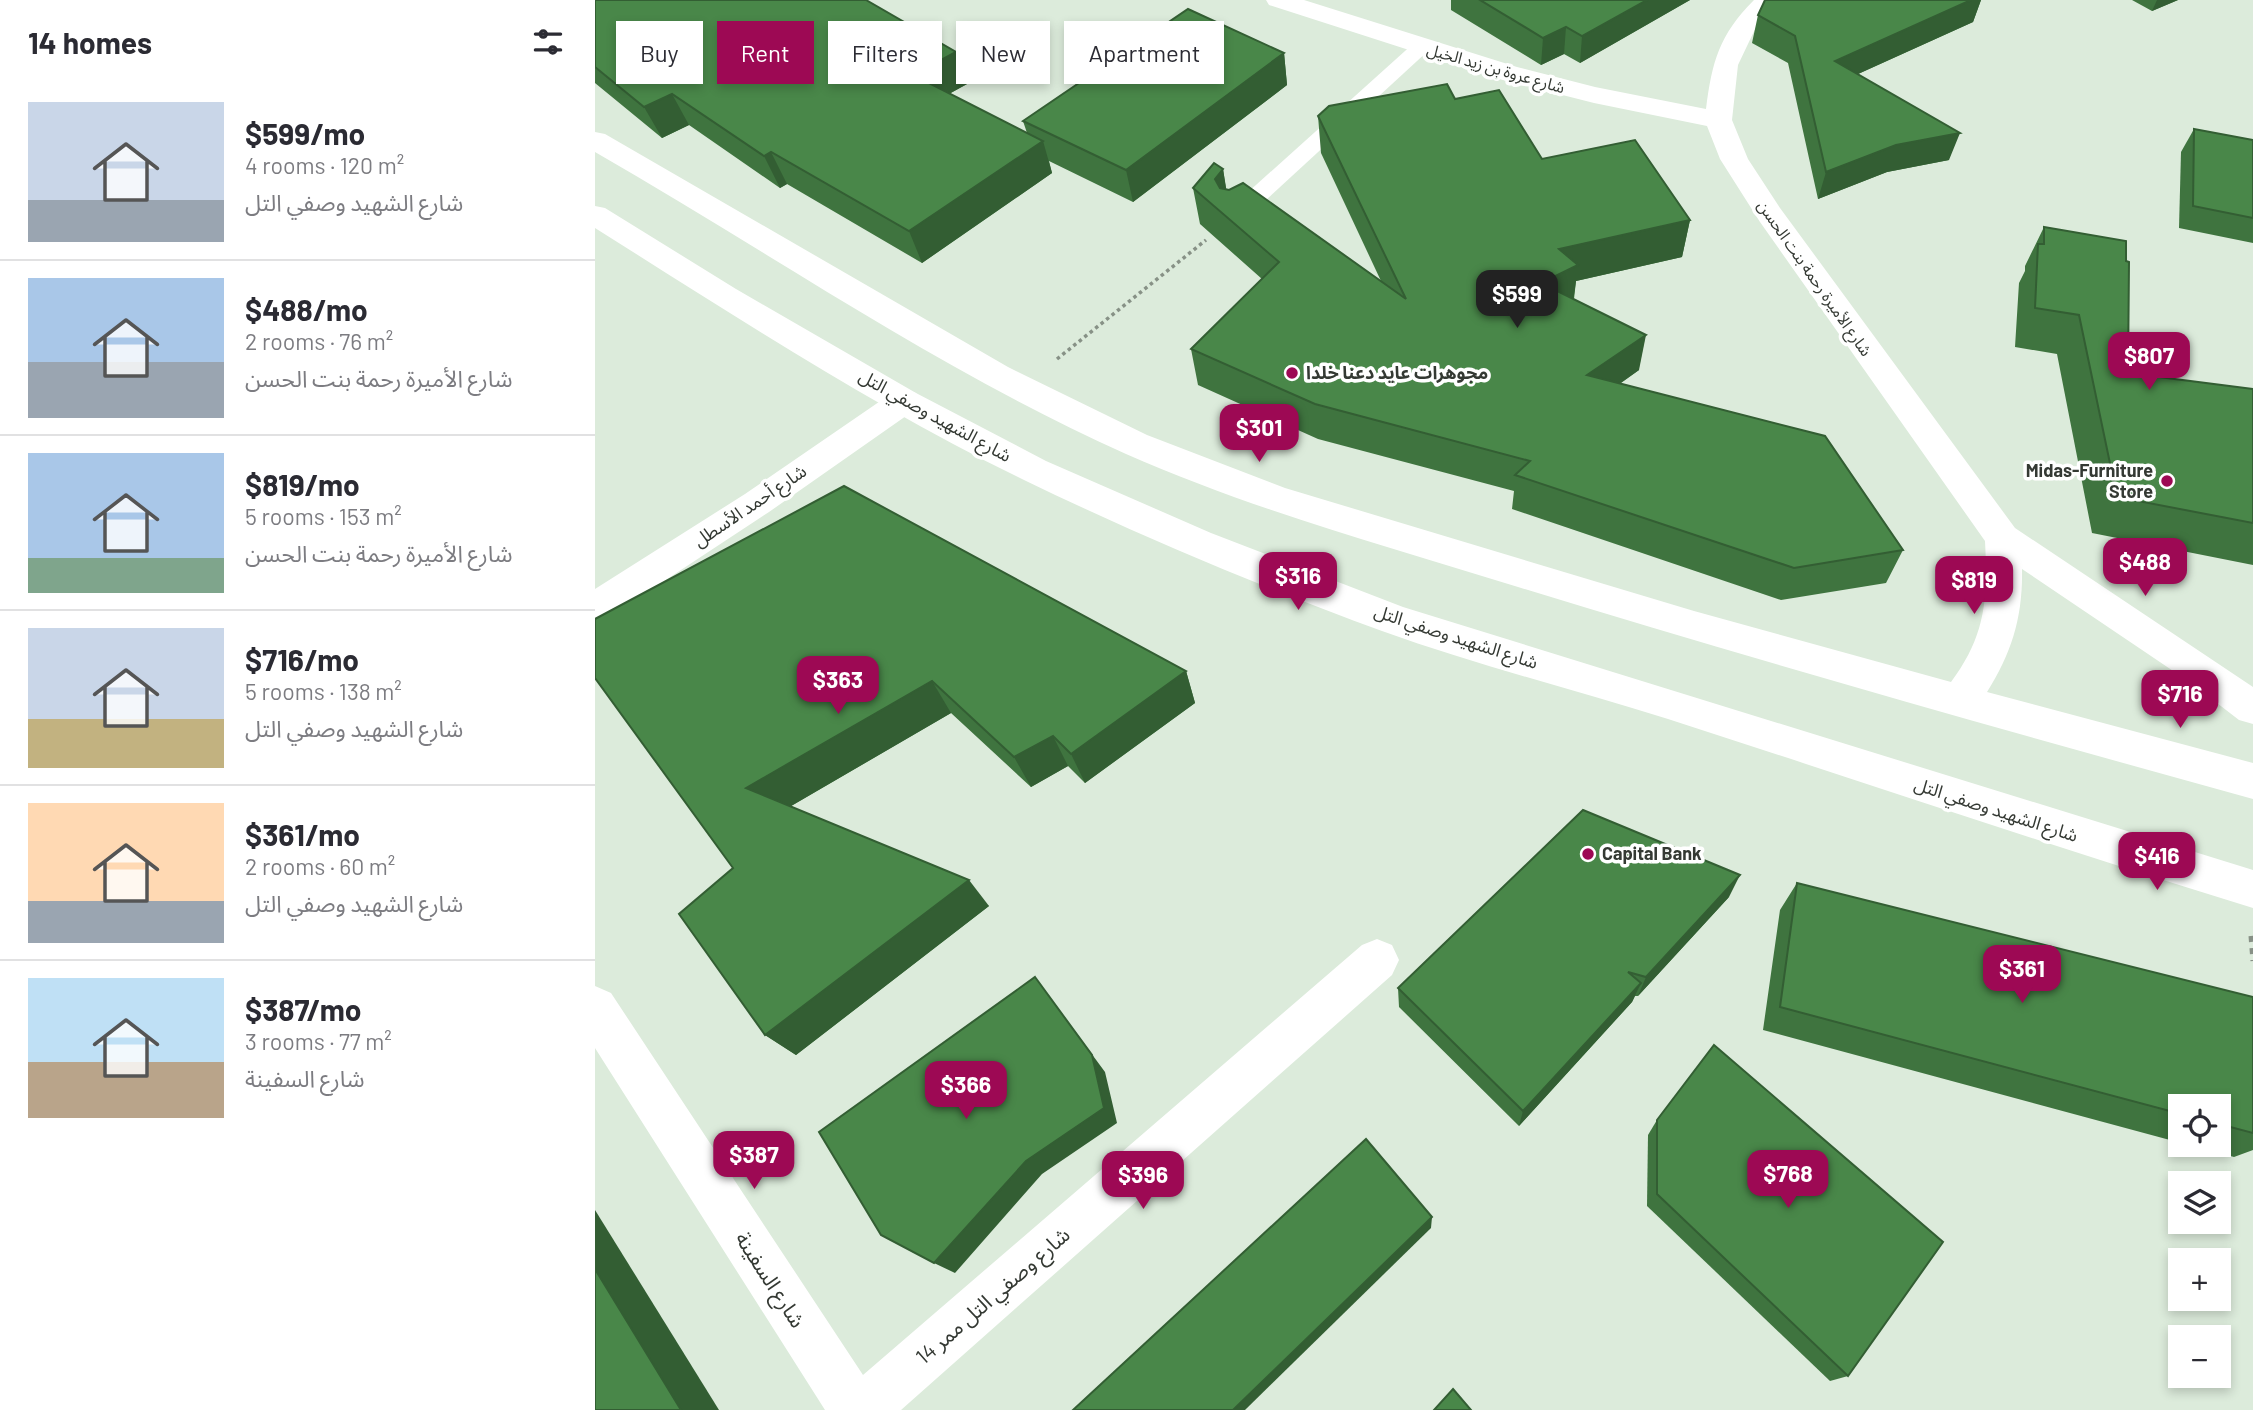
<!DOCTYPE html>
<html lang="en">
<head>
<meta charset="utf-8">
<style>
  :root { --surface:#fff; --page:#f7f7f7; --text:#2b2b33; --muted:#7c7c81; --line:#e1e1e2; --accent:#9d0954 }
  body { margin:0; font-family:Barlow,"Noto Sans Arabic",sans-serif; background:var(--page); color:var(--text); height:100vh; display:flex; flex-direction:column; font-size:26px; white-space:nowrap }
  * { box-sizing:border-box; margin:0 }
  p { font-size:23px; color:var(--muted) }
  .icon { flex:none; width:38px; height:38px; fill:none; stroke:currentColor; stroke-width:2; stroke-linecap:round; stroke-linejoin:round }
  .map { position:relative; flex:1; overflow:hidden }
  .details { display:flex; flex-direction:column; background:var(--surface); width:595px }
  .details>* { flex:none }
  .hud { position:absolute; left:21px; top:21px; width:665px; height:63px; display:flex; gap:14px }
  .tools { position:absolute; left:1573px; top:1094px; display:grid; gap:14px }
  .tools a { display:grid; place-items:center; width:63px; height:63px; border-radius:0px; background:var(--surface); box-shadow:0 4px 10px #0003; font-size:35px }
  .price { position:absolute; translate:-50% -60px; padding:0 16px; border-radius:14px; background:var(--accent); color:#fff; font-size:23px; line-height:46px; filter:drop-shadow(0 2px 4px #0008) }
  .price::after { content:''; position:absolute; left:50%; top:42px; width:21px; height:16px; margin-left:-10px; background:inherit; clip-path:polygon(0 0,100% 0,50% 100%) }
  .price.active { background:#222; color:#fff }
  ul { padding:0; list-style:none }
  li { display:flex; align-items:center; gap:21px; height:175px; padding:0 28px }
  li+li { border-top:2px solid var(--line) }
  li span { display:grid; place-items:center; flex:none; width:196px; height:140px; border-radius:0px; color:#555 }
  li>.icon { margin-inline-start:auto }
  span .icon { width:84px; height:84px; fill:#fffc; stroke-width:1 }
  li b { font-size:30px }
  h2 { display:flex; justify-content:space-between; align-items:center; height:84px; padding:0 28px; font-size:30px }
  .chip { padding:0 24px; border-radius:0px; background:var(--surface); box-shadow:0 4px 10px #0003; font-size:24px; line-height:63px }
  .chip.active { background:var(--accent); color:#fff }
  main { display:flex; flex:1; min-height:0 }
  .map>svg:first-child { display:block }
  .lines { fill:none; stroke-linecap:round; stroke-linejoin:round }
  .path-far1 { stroke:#879186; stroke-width:3.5; stroke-dasharray:3.5 3.5; stroke-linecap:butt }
  .path { stroke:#879186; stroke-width:5; stroke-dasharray:6 6; stroke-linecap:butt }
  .lane { fill:#fff; fill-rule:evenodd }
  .street { fill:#fff; fill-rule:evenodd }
  .secondary { fill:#fff; fill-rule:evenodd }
  .wall { fill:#3f743f }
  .shaded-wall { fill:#335e33 }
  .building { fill:#498749; stroke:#335e33; stroke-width:2 }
  .poi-dot { fill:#9d0954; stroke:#fff; stroke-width:2.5 }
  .labels { text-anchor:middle; stroke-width:7; stroke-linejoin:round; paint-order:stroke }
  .far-street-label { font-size:16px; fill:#343933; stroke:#fff }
  .poi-label { font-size:18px; font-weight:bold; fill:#343933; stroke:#fff; text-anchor:start }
  .street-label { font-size:18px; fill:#343933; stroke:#fff }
  .near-street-label { font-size:21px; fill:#343933; stroke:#fff }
</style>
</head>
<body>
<main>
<section class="details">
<h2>14 homes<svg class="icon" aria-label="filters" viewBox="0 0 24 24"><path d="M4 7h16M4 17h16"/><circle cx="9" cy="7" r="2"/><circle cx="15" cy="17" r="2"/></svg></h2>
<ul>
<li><span style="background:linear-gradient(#c9d6e8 70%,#9aa5b1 0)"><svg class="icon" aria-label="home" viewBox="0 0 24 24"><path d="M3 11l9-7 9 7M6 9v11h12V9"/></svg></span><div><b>$599/mo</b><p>4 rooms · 120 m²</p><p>شارع الشهيد وصفي التل</p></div></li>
<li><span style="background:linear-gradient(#a9c7e8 60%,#9aa5b1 0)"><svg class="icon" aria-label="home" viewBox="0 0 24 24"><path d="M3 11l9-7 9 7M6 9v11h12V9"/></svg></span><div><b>$488/mo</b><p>2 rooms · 76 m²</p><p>شارع الأميرة رحمة بنت الحسن</p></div></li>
<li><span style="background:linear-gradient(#a9c7e8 75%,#7fa58c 0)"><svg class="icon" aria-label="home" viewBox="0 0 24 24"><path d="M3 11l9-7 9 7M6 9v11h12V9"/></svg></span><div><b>$819/mo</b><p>5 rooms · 153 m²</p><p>شارع الأميرة رحمة بنت الحسن</p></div></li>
<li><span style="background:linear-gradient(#c9d6e8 65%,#c2b280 0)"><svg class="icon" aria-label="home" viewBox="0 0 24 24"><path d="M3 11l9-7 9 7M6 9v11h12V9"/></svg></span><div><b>$716/mo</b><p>5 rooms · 138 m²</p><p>شارع الشهيد وصفي التل</p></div></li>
<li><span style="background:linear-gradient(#ffd9b3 70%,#9aa5b1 0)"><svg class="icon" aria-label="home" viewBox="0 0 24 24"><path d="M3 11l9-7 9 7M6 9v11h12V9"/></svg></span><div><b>$361/mo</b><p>2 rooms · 60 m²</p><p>شارع الشهيد وصفي التل</p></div></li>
<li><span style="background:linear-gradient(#bfe0f5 60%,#b9a48a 0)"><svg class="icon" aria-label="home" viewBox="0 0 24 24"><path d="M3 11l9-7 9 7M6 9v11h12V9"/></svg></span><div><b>$387/mo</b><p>3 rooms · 77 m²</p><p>شارع السفينة</p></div></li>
</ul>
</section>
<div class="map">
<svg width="1658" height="1410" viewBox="0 0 1658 1410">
  <rect width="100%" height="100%" fill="#dcebdb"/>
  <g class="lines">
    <polyline class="path-far1" points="462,359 611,240"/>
    <polyline class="path" points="1656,936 1658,961"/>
    <polygon class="lane" points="827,40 834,42 837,46 834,50 647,222 639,224 631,222 628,217 631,212 820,42"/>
    <g class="street">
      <polygon points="309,389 321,393 325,401 321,409 174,512 13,618 0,623 0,589 150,494 297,393"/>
      <polygon points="782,939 797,945 804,960 797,975 306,1410 230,1410 0,1048 0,986 16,993 268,1375 767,945"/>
    </g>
    <g class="secondary">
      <path d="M 671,0 L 709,0 L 922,67 L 1000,87 L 1111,109 C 1117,62 1124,35 1159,0 L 1185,0 L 1162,25 L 1143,65 L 1137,120 L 1153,159 L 1185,208 L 1420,528 L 1658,687 L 1658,724 L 1644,720 L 1596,683 L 1427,569 C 1428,616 1417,653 1392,692 L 1658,763 L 1658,799 C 1412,731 1167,662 923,587 C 791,546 658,510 531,454 C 345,371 176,253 0,152 L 0,132 L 10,134 L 413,367 L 552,435 L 690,488 L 1099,611 L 1356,682 C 1391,635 1393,598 1390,541 L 1165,222 L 1125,159 L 1112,126 L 999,103 L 904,79 L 674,5 Z"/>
      <path d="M 0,206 L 10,208 L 141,289 L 321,393 L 451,461 L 616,533 L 808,607 L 1658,870 L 1658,908 C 1462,848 1268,782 1073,719 C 978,689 881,665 787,631 C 666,587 545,536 429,480 C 280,408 140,316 0,228 Z"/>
    </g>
  </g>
  <g class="wall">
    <polygon points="0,0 372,84 354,94 432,133 428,121 689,53 692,85 538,202 454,161 457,173 327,263 192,184 185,188 94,125 67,138 0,83"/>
    <polygon points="856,0 1095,0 985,63 969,54 946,65 856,10"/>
    <polygon points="1170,0 1386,0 1378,22 1263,74 1354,160 1292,172 1223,199 1193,63 1157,43 1163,15"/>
    <polygon points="1537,0 1583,0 1557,11"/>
    <polygon points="860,99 947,159 1095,220 1087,257 981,281 979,299 1044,370 1026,383 1308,550 1291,583 1186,600 917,509 919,491 723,439 603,385 596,349 667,279 605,224 598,188 628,169 631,189 786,281 726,153 723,116"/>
    <polygon points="1599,129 1658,140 1658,243 1584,228 1586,152"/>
    <polygon points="1449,227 1533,373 1658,389 1658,565 1497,533 1462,354 1420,347 1424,283 1430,271 1430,266"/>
    <polygon points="591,671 600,703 490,783 473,766 436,787 356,713 196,806 394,906 201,1055 170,1035 138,868 0,678"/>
    <polygon points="1202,883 1658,997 1658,1150 1639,1157 1593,1144 1624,1144 1624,1106 1586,1106 1586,1143 1168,1030 1185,910"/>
    <polygon points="1134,897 1043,996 1040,996 1037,1002 924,1126 804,1007 803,988"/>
    <polygon points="1062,1120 1253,1376 1235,1381 1052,1206 1053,1135"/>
  </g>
  <g class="shaded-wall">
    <polygon points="1052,0 1095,0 985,63 987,36"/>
    <polygon points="1366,0 1386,0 1378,22 1232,88 1240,61"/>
    <polygon points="1562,0 1583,0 1557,11"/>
    <polygon points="971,27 969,54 946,65 948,38"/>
    <polygon points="361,52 372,84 330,107 318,75"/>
    <polygon points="689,53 692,85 538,202 531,170"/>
    <polygon points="77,94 94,125 67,138 49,107"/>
    <polygon points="1365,133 1354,160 1292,172 1223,199 1231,172 1301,145"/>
    <polygon points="448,141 457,173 327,263 314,231"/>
    <polygon points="176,152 192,184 185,188 169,156"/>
    <polygon points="628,169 634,206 620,179"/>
    <polygon points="1095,220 1087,257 981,281 978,302 946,283 964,249"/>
    <polygon points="1051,335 1044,370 987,410 992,375"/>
    <polygon points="591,671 600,703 490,783 476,754"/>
    <polygon points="337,681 356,713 179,816 151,788"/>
    <polygon points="458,736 473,766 436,787 419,757"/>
    <polygon points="1145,875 1134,897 1043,996 1051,977"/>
    <polygon points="374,880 394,906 201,1055 170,1035"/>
    <polygon points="440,977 510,1072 522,1123 447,1174 360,1273 339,1263"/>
    <polygon points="1046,983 1037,1002 924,1126 928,1111"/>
    <polygon points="0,1210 124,1410 86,1410 0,1269"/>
    <polygon points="837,1217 836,1228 650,1410 638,1410"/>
  </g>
  <g class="building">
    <polygon points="0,0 271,0 361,52 318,75 448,141 314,231 176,152 169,156 77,94 49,107 0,67"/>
    <polygon points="885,0 1052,0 987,36 971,27 948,38"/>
    <polygon points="1170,0 1376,0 1240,61 1365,133 1301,145 1231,172 1200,36 1163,15"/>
    <polygon points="593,9 689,53 531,170 428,121"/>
    <polygon points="852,84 860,99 904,90 947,159 1040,140 1095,220 964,249 983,265 946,283 1051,335 992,375 1230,436 1308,550 1199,568 920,475 935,461 720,404 596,349 684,262 598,188 619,163 628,169 620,179 625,188 634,190 648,183 811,299 723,116 734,106"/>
    <polygon points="1599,129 1658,140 1658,218 1598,206"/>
    <polygon points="1449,227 1531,241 1531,261 1534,262 1533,373 1658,389 1658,523 1522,497 1484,315 1440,308 1443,244 1449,244"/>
    <polygon points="249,486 591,671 476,754 458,736 419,757 337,681 151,788 374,880 170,1035 84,914 138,868 0,678 0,619"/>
    <polygon points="988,810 1145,875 1051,977 1033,972 1046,983 928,1111 803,988"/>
    <polygon points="1202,883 1658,997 1658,1133 1624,1124 1624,1106 1586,1106 1586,1114 1185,1007"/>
    <polygon points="440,977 497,1055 509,1108 431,1161 339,1263 286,1235 224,1132"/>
    <polygon points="1119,1045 1348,1242 1253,1376 1062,1194 1062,1120"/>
    <polygon points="771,1139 837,1217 638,1410 478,1410"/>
    <polygon points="0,1269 86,1410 0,1410"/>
    <polygon points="858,1389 876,1410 839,1410"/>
  </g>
  <g class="poi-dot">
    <circle cx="697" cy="373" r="7"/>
    <circle cx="1572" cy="481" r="7"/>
    <circle cx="993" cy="854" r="7"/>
  </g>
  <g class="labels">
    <g class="far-street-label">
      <text transform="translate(901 68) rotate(16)" y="6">شارع عروة بن زيد الخيل</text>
      <text transform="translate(1220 278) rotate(55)" y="6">شارع الأميرة رحمة بنت الحسن</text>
    </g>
    <g class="poi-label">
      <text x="711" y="379">مجوهرات عايد دعنا خلدا</text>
      <text x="1558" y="477" text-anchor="end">Midas-Furniture<tspan x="1558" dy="21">Store</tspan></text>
      <text x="1007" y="860">Capital Bank</text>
    </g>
    <g class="street-label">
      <text transform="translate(340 416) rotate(29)" y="6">شارع الشهيد وصفي التل</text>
      <text transform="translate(155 506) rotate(-34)" y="6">شارع أحمد الأسطل</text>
      <text transform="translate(861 637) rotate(18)" y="6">شارع الشهيد وصفي التل</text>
      <text transform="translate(1401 810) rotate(18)" y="6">شارع الشهيد وصفي التل</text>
    </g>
    <g class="near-street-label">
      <text transform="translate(175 1280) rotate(57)" y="7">شارع السفينة</text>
      <text transform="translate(398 1296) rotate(-41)" y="7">شارع وصفي التل ممر 14</text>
    </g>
  </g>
</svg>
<div class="tools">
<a><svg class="icon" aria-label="locate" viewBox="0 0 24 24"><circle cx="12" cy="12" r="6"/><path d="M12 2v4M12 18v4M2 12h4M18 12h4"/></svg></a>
<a><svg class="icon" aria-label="layers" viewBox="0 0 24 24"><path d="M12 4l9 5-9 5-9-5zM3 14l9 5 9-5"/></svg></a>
<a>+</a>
<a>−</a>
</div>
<b class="price active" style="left:922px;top:330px">$599</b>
<b class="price" style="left:1554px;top:392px">$807</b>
<b class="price" style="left:664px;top:464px">$301</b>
<b class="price" style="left:1550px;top:598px">$488</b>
<b class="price" style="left:703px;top:612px">$316</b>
<b class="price" style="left:1379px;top:616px">$819</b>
<b class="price" style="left:243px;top:716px">$363</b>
<b class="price" style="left:1585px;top:730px">$716</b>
<b class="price" style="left:1562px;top:892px">$416</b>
<b class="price" style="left:1427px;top:1005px">$361</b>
<b class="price" style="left:371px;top:1121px">$366</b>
<b class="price" style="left:159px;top:1191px">$387</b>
<b class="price" style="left:1193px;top:1210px">$768</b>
<b class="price" style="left:548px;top:1211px">$396</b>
<div class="hud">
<a class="chip">Buy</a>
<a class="chip active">Rent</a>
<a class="chip">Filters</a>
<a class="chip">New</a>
<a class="chip">Apartment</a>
</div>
</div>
</main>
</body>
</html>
